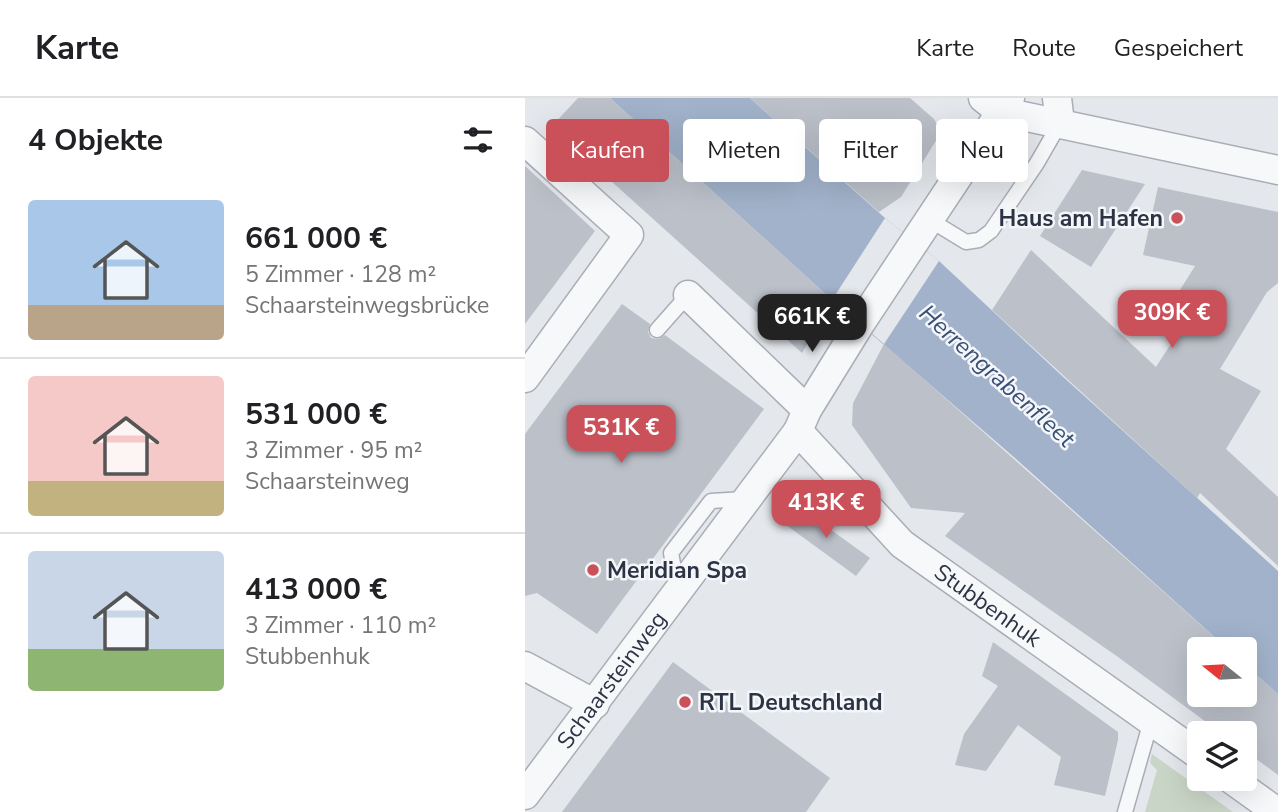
<!DOCTYPE html>
<html lang="de">
<head>
<meta charset="utf-8">
<style>
  :root { --surface:#fff; --page:#f2f2f2; --text:#202124; --muted:#757577; --line:#e0e0e0; --accent:#ca505a }
  body { margin:0; font-family:"Nunito Sans",sans-serif; background:var(--page); color:var(--text); height:100vh; display:flex; flex-direction:column; font-size:26px; white-space:nowrap }
  * { box-sizing:border-box; margin:0 }
  p { font-size:23px; color:var(--muted) }
  .icon { flex:none; width:38px; height:38px; fill:none; stroke:currentColor; stroke-width:2; stroke-linecap:round; stroke-linejoin:round }
  .map { position:relative; flex:1; overflow:hidden }
  .panel { display:flex; flex-direction:column; background:var(--surface); width:525px }
  .panel>* { flex:none }
  .top-card { position:absolute; left:21px; top:21px; width:626px; height:63px; display:flex; gap:14px }
  .needle { width:46px; rotate:288deg }
  .fabs { position:absolute; left:662px; top:539px; display:grid; gap:14px }
  .fabs a { display:grid; place-items:center; width:70px; height:70px; border-radius:7px; background:var(--surface); box-shadow:0 7px 28px #0002; font-size:35px }
  .price { position:absolute; translate:-50% -60px; padding:0 16px; border-radius:14px; background:var(--accent); color:#fff; font-size:23px; line-height:46px; filter:drop-shadow(0 2px 4px #0008) }
  .price::after { content:''; position:absolute; left:50%; top:42px; width:21px; height:16px; margin-left:-10px; background:inherit; clip-path:polygon(0 0,100% 0,50% 100%) }
  .price.on { background:#222; color:#fff }
  ul { padding:0; list-style:none }
  li { display:flex; align-items:center; gap:21px; height:175px; padding:0 28px }
  li+li { border-top:2px solid var(--line) }
  li span { display:grid; place-items:center; flex:none; width:196px; height:140px; border-radius:7px; color:#555 }
  li>.icon { margin-inline-start:auto }
  span .icon { width:84px; height:84px; fill:#fffc; stroke-width:1 }
  li b { font-size:30px }
  h2 { display:flex; justify-content:space-between; align-items:center; height:84px; padding:0 28px; font-size:30px }
  .chip { padding:0 24px; border-radius:7px; background:var(--surface); box-shadow:0 7px 28px #0002; font-size:24px; line-height:63px }
  .chip.on { background:var(--accent); color:#fff }
  header { display:flex; align-items:center; gap:42px; box-sizing:border-box; height:98px; padding:0 35px; background:var(--surface); border-bottom:2px solid var(--line) }
  header strong { font-size:33px }
  nav { display:flex; gap:38px; margin-inline-start:auto; font-size:24px }
  main { display:flex; flex:1; min-height:0 }
  .map>svg:first-child { display:block }
  .green { fill:#c9d5c6 }
  .water { fill:#a1b2ca }
  .pier { fill:#e4e7ec }
  .building { fill:#bcc0c9 }
  .lines { fill:none; stroke-linecap:round; stroke-linejoin:round }
  .lane-casing { stroke:#a9adb6; stroke-width:17 }
  .street-casing { stroke:#a9adb6; stroke-width:31 }
  .lane { stroke:#f7f8fa; stroke-width:14 }
  .street { stroke:#f7f8fa; stroke-width:28 }
  .poi-dot { fill:#ca505a; stroke:#f4f6f9; stroke-width:2.5 }
  .labels { text-anchor:middle; stroke-width:5; stroke-linejoin:round; paint-order:stroke }
  .poi-label { font-size:23px; font-weight:bold; fill:#2c3344; stroke:#f4f6f9; text-anchor:start }
  .street-label { font-size:23px; fill:#2c3344; stroke:#f4f6f9 }
  .water-label { font-size:24px; font-style:italic; fill:#384f76; stroke:#f4f6f9 }
</style>
</head>
<body>
<header>
<strong>Karte</strong>
<nav><a>Karte</a><a>Route</a><a>Gespeichert</a></nav>
</header>
<main>
<section class="panel">
<h2>4 Objekte<svg class="icon" aria-label="filters" viewBox="0 0 24 24"><path d="M4 7h16M4 17h16"/><circle cx="9" cy="7" r="2"/><circle cx="15" cy="17" r="2"/></svg></h2>
<ul>
<li><span style="background:linear-gradient(#a9c7e8 75%,#b9a48a 0)"><svg class="icon" aria-label="home" viewBox="0 0 24 24"><path d="M3 11l9-7 9 7M6 9v11h12V9"/></svg></span><div><b>661 000 €</b><p>5 Zimmer · 128 m²</p><p>Schaarsteinwegsbrücke</p></div></li>
<li><span style="background:linear-gradient(#f6c9c9 75%,#c2b280 0)"><svg class="icon" aria-label="home" viewBox="0 0 24 24"><path d="M3 11l9-7 9 7M6 9v11h12V9"/></svg></span><div><b>531 000 €</b><p>3 Zimmer · 95 m²</p><p>Schaarsteinweg</p></div></li>
<li><span style="background:linear-gradient(#c9d6e8 70%,#8fb573 0)"><svg class="icon" aria-label="home" viewBox="0 0 24 24"><path d="M3 11l9-7 9 7M6 9v11h12V9"/></svg></span><div><b>413 000 €</b><p>3 Zimmer · 110 m²</p><p>Stubbenhuk</p></div></li>
</ul>
</section>
<div class="map">
<svg width="753" height="714" viewBox="0 0 753 714">
  <rect width="100%" height="100%" fill="#e4e7ec"/>
  <polygon class="green" points="627,656 708,714 620,714 632,672 625,665"/>
  <polygon class="water" points="85,0 225,0 360,120 414,163 535,276 753,473 753,596 719,566 719,551 703,551 490,360 307,202"/>
  <polygon class="pier" points="360,120 414,163 359,246 307,202"/>
  <g class="building">
    <polygon points="53,0 85,0 307,202 277,255 26,29"/>
    <polygon points="225,0 385,0 409,21 414,30 412,41 376,99 354,114"/>
    <polygon points="0,68 70,133 0,226"/>
    <polygon points="557,72 620,86 566,169 515,138"/>
    <polygon points="633,89 753,114 753,185 742,194 695,271 736,293 701,351 753,399 753,468 675,395 672,400 467,212 506,152 631,269 658,227 640,216 670,168 618,157"/>
    <polygon points="97,206 125,226 123,234 126,240 134,241 140,237 239,311 72,536 12,495 0,498 0,336"/>
    <polygon points="359,246 703,551 674,551 674,597 719,597 719,566 753,596 753,677 719,652 719,635 696,635 593,559 420,438 440,415 386,410 327,327 328,305"/>
    <polygon points="270,406 345,460 331,478 257,424"/>
    <polygon points="468,544 593,634 593,642 580,698 529,687 536,659 493,627 461,673 430,667 439,636 473,588 457,578"/>
    <polygon points="148,564 305,680 281,714 37,714"/>
  </g>
  <g class="lines">
    <defs>
      <g id="lane">
        <polyline points="405,122 441,144 454,142 466,133 512,65 535,25"/>
        <polyline points="132,232 163,197"/>
        <polyline points="153,492 146,455 186,403 220,401"/>
        <polyline points="600,714 626,623"/>
      </g>
      <g id="street">
        <polyline points="458,0 474,13 753,72"/>
        <polyline points="532,0 535,25"/>
        <polyline points="0,43 104,137 0,280"/>
        <polyline points="163,197 282,312"/>
        <path id="s1" d="M 273,333 L 377,446 L 674,657"/>
        <polyline points="0,568 70,606"/>
        <polyline points="706,681 752,714"/>
        <path id="s2" d="M 0,697 L 273,333 L 282,312 L 335,226 L 485,0"/>
      </g>
    </defs>
    <use href="#lane" class="lane-casing"/>
    <use href="#street" class="street-casing"/>
    <use href="#lane" class="lane"/>
    <use href="#street" class="street"/>
  </g>
  <g class="poi-dot">
    <circle cx="652" cy="120" r="7"/>
    <circle cx="68" cy="472" r="7"/>
    <circle cx="160" cy="604" r="7"/>
  </g>
  <g class="labels">
    <g class="poi-label">
      <text x="638" y="128" text-anchor="end">Haus am Hafen</text>
      <text x="82" y="480">Meridian Spa</text>
      <text x="174" y="612">RTL Deutschland</text>
    </g>
    <g class="street-label">
      <text dy="8" stroke="none"><textPath href="#s1" startOffset="259">Stubbenhuk</textPath></text>
      <text dy="8" stroke="none"><textPath href="#s2" startOffset="144">Schaarsteinweg</textPath></text>
    </g>
    <g class="water-label">
      <text transform="translate(472 278) rotate(42)" y="8">Herrengrabenfleet</text>
    </g>
  </g>
</svg>
<div class="fabs">
<a><svg class="needle" viewBox="-14 -14 28 28"><path d="M0-13l5 13h-10z" fill="#e53935"/><path d="M0 13l5-13h-10z" fill="#757577"/></svg></a>
<a><svg class="icon" aria-label="layers" viewBox="0 0 24 24"><path d="M12 4l9 5-9 5-9-5zM3 14l9 5 9-5"/></svg></a>
</div>
<b class="price" style="left:647px;top:252px">309K €</b>
<b class="price on" style="left:287px;top:256px">661K €</b>
<b class="price" style="left:96px;top:367px">531K €</b>
<b class="price" style="left:301px;top:442px">413K €</b>
<div class="top-card">
<a class="chip on">Kaufen</a>
<a class="chip">Mieten</a>
<a class="chip">Filter</a>
<a class="chip">Neu</a>
</div>
</div>
</main>
</body>
</html>
